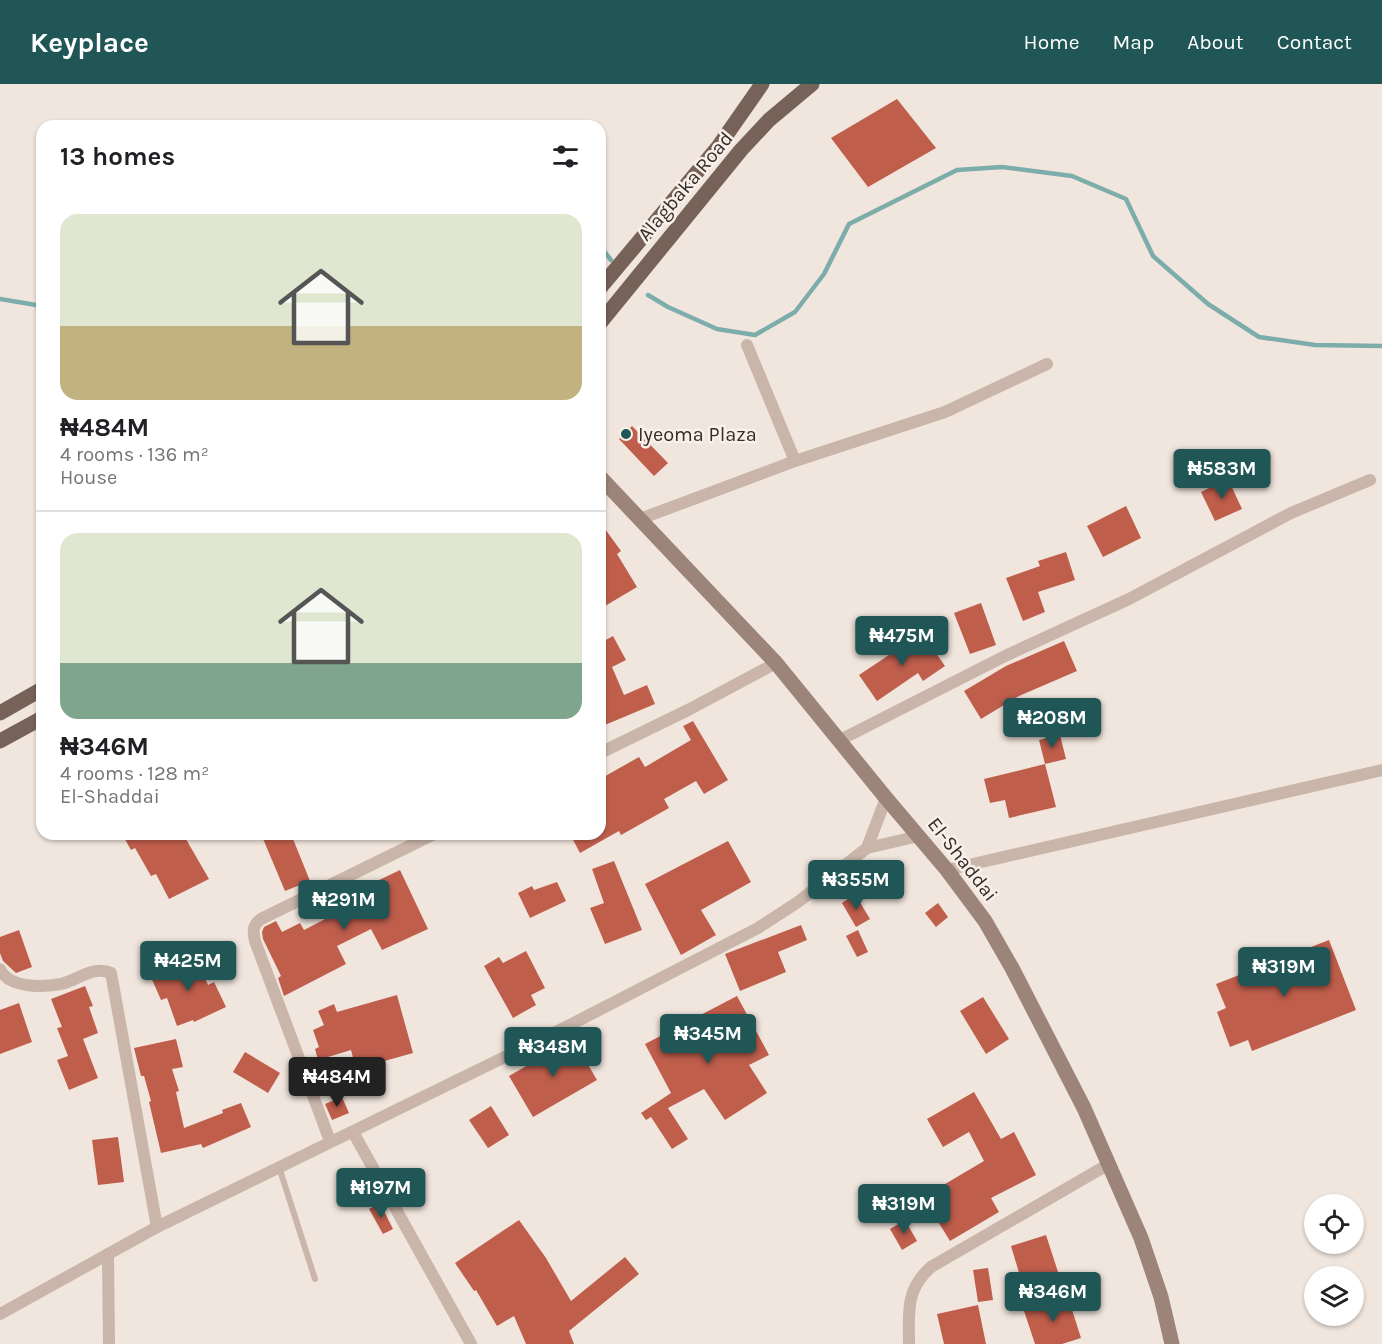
<!DOCTYPE html>
<html lang="en">
<head>
<meta charset="utf-8">
<style>
  :root { --surface:#fff; --page:#f6f6f6; --text:#202124; --muted:#757577; --line:#e0e0e0; --accent:#205655 }
  body { margin:0; font-family:Karla,sans-serif; background:var(--page); color:var(--text); height:100vh; display:flex; flex-direction:column; font-size:22px; white-space:nowrap }
  * { box-sizing:border-box; margin:0 }
  p { font-size:20px; color:var(--muted) }
  .icon { flex:none; width:33px; height:33px; fill:none; stroke:currentColor; stroke-width:2; stroke-linecap:round; stroke-linejoin:round }
  .map { position:relative; flex:1; overflow:hidden }
  .sheet { position:absolute; left:36px; top:36px; width:570px; height:720px; display:flex; flex-direction:column; background:var(--surface); border-radius:18px; box-shadow:0 2px 4px #0004 }
  .sheet>* { flex:none }
  .controls { position:absolute; left:1304px; top:1110px; display:grid; gap:12px }
  .controls a { display:grid; place-items:center; width:60px; height:60px; border-radius:50%; background:var(--surface); box-shadow:0 2px 4px #0004; font-size:30px }
  .price { position:absolute; translate:-50% -51px; padding:0 14px; border-radius:6px; background:var(--accent); color:#fff; font-size:20px; line-height:39px; filter:drop-shadow(0 2px 3px #0008) }
  .price::after { content:''; position:absolute; left:50%; top:36px; width:18px; height:14px; margin-left:-9px; background:inherit; clip-path:polygon(0 0,100% 0,50% 100%) }
  .price.active { background:#222; color:#fff }
  ul { padding:0; list-style:none }
  li { display:grid; align-content:center; gap:12px; height:318px; padding:0 24px }
  li+li { border-top:2px solid var(--line) }
  li span { display:grid; place-items:center; height:186px; border-radius:18px; color:#555 }
  li>.icon { margin-inline-start:auto }
  span .icon { width:108px; height:108px; fill:#fffc; stroke-width:1 }
  li b { font-size:26px }
  h2 { display:flex; justify-content:space-between; align-items:center; height:72px; padding:0 24px; font-size:26px }
  header { display:flex; align-items:center; gap:36px; box-sizing:border-box; height:84px; padding:0 30px; background:var(--accent); color:#fff }
  header strong { font-size:28px }
  nav { display:flex; gap:33px; margin-inline-start:auto; font-size:21px }
  .map>svg:first-child { display:block }
  .lines { fill:none; stroke-linecap:round; stroke-linejoin:round }
  .stream { stroke:#7dadab; stroke-width:4.5 }
  .building { fill:#c05e4c }
  .lane { stroke:#c9b5a9; stroke-width:6 }
  .street { stroke:#c9b5a9; stroke-width:12 }
  .secondary { stroke:#9c847b; stroke-width:15 }
  .primary { stroke:#77625a; stroke-width:15 }
  .poi-dot { fill:#205655; stroke:#f9f0e9; stroke-width:2 }
  .labels { text-anchor:middle; stroke-width:5; stroke-linejoin:round; paint-order:stroke }
  .street-label { font-size:20px; fill:#362c29; stroke:#f9f0e9 }
  .poi-label { font-size:20px; fill:#362c29; stroke:#f9f0e9; text-anchor:start }
</style>
</head>
<body>
<header>
<strong>Keyplace</strong>
<nav><a>Home</a><a>Map</a><a>About</a><a>Contact</a></nav>
</header>
<div class="map">
<svg width="1382" height="1260" viewBox="0 0 1382 1260">
  <rect width="100%" height="100%" fill="#f1e6dd"/>
  <g class="lines">
    <g class="stream">
      <polyline points="600,162 611,176"/>
      <polyline points="648,211 668,223 717,245 755,251 795,228 824,190 849,140 957,86 1002,83 1072,92 1126,115 1153,172 1208,220 1259,253 1315,261 1382,262"/>
      <polyline points="0,215 42,222"/>
    </g>
  </g>
  <g class="building">
    <polygon points="897,15 936,64 868,103 831,54"/>
    <polygon points="632,342 668,379 654,392 619,355"/>
    <polygon points="1228,395 1242,425 1215,437 1201,408"/>
    <polygon points="1126,422 1141,454 1103,473 1087,442"/>
    <polygon points="600,438 621,467 617,470 637,503 600,525"/>
    <polygon points="1066,468 1075,496 1038,508 1045,528 1023,537 1006,494 1040,482 1038,477"/>
    <polygon points="981,519 996,561 970,570 954,529"/>
    <polygon points="922,549 945,582 923,597 918,589 877,617 859,591"/>
    <polygon points="613,552 626,576 612,583 624,611 647,601 655,620 600,643 600,555 602,558"/>
    <polygon points="1064,557 1077,587 1019,612 981,635 964,607 1006,582"/>
    <polygon points="693,637 728,696 704,710 696,697 664,715 669,724 621,751 619,747 580,769 570,750 600,750 600,695 639,673 645,683 691,656 683,642"/>
    <polygon points="1060,651 1066,675 1045,680 1039,656"/>
    <polygon points="1045,680 1056,723 1009,734 1005,716 990,719 984,695"/>
    <polygon points="122,750 183,750 209,795 169,815 156,790 151,792 135,764 131,766"/>
    <polygon points="261,750 291,750 310,797 285,807"/>
    <polygon points="728,757 751,798 701,826 716,851 681,871 645,800"/>
    <polygon points="614,777 642,846 605,860 590,824 604,819 592,785"/>
    <polygon points="400,786 428,845 382,866 371,845 337,862 346,880 284,912 278,894 281,892 263,855 262,848 264,843 276,837 282,848 300,839 304,846 331,832 325,822"/>
    <polygon points="557,798 566,817 530,834 518,809 532,802 534,806"/>
    <polygon points="855,810 870,835 856,843 842,819"/>
    <polygon points="938,819 948,833 936,843 925,829"/>
    <polygon points="801,841 807,856 778,868 786,888 740,907 725,870"/>
    <polygon points="19,846 32,883 16,889 3,877 0,869 0,853"/>
    <polygon points="858,846 868,868 857,873 846,852"/>
    <polygon points="1329,856 1356,926 1252,967 1248,956 1230,963 1217,928 1226,924 1216,900"/>
    <polygon points="526,867 545,904 531,911 536,921 513,934 484,882 499,873 503,879"/>
    <polygon points="195,872 208,901 214,898 226,923 194,938 193,936 177,942 167,914 161,916 150,891"/>
    <polygon points="85,902 93,922 89,923 98,949 83,955 98,994 69,1006 57,976 68,972 57,944 62,943 51,915"/>
    <polygon points="397,911 413,969 356,985 351,966 318,976 315,965 319,963 313,946 324,941 318,927 334,920 337,928"/>
    <polygon points="737,912 769,971 749,981 767,1009 725,1036 704,1005 668,1024 688,1055 672,1065 651,1033 646,1036 641,1029 671,1009 645,960"/>
    <polygon points="983,913 1009,955 986,970 960,927"/>
    <polygon points="19,919 32,958 0,970 0,926"/>
    <polygon points="176,955 183,983 172,985 179,1007 176,1008 184,1044 223,1029 222,1026 241,1019 251,1043 203,1064 201,1060 161,1069 149,1018 151,1017 144,992 141,992 134,964"/>
    <polygon points="573,955 597,996 533,1033 509,992"/>
    <polygon points="245,968 280,989 268,1009 233,988"/>
    <polygon points="974,1008 1001,1055 1014,1048 1036,1091 991,1114 999,1128 950,1157 923,1113 984,1077 969,1048 943,1063 927,1035"/>
    <polygon points="342,1013 349,1029 332,1036 325,1020"/>
    <polygon points="491,1022 509,1051 488,1064 469,1036"/>
    <polygon points="118,1053 124,1098 98,1101 92,1056"/>
    <polygon points="380,1119 393,1145 383,1150 369,1125"/>
    <polygon points="519,1136 546,1174 571,1217 625,1173 639,1190 569,1247 574,1260 526,1260 514,1232 497,1242 476,1206 474,1207 455,1179"/>
    <polygon points="905,1136 917,1157 902,1166 890,1145"/>
    <polygon points="1046,1151 1059,1191 1023,1202 1011,1162"/>
    <polygon points="988,1184 993,1216 978,1218 973,1186"/>
    <polygon points="1068,1213 1081,1254 1062,1260 1035,1260 1024,1227"/>
    <polygon points="978,1221 986,1260 944,1260 937,1230"/>
  </g>
  <g class="lines">
    <polyline class="lane" points="279,1083 315,1195"/>
    <g class="street">
      <polyline points="747,261 795,377"/>
      <polyline points="640,435 795,377 945,328 1047,280"/>
      <polyline points="840,656 1005,572 1129,515 1291,429 1370,396"/>
      <polyline points="600,669 690,625 776,579"/>
      <polyline points="867,764 886,714"/>
      <polyline points="947,786 1382,686"/>
      <path d="M 0,885 C 9,905 42,903 61,900 C 78,896 94,881 111,889 L 157,1143"/>
      <polyline points="353,1048 471,1260"/>
      <path d="M 330,1057 L 255,857 C 253,847 252,842 261,835 L 434,750"/>
      <polyline points="108,1170 109,1260"/>
      <polyline points="0,1230 157,1143 566,943 758,844 798,818 867,764 919,752"/>
      <path d="M 909,1260 C 909,1228 905,1206 931,1183 L 1109,1080"/>
    </g>
    <polyline class="secondary" points="600,393 776,579 886,714 947,786 985,837 1012,884 1084,1024 1141,1154 1161,1213 1172,1260"/>
    <g class="primary">
      <polyline points="600,204 718,63 762,0"/>
      <polyline points="600,239 741,66 769,36 812,0"/>
      <polyline points="0,629 42,605"/>
      <polyline points="0,657 42,634"/>
    </g>
  </g>
  <circle class="poi-dot" cx="626" cy="350" r="6"/>
  <g class="labels">
    <g class="street-label">
      <text transform="translate(685 102) rotate(-50)" y="7">Alagbaka Road</text>
      <text transform="translate(963 775) rotate(52)" y="7">El-Shaddai</text>
    </g>
    <g class="poi-label">
      <text x="638" y="357">Iyeoma Plaza</text>
    </g>
  </g>
</svg>
<div class="controls">
<a><svg class="icon" aria-label="locate" viewBox="0 0 24 24"><circle cx="12" cy="12" r="6"/><path d="M12 2v4M12 18v4M2 12h4M18 12h4"/></svg></a>
<a><svg class="icon" aria-label="layers" viewBox="0 0 24 24"><path d="M12 4l9 5-9 5-9-5zM3 14l9 5 9-5"/></svg></a>
</div>
<b class="price" style="left:1222px;top:416px">₦583M</b>
<b class="price" style="left:902px;top:583px">₦475M</b>
<b class="price" style="left:1052px;top:665px">₦208M</b>
<b class="price" style="left:856px;top:827px">₦355M</b>
<b class="price" style="left:344px;top:847px">₦291M</b>
<b class="price" style="left:188px;top:908px">₦425M</b>
<b class="price" style="left:1284px;top:914px">₦319M</b>
<b class="price" style="left:708px;top:981px">₦345M</b>
<b class="price" style="left:553px;top:994px">₦348M</b>
<b class="price active" style="left:337px;top:1024px">₦484M</b>
<b class="price" style="left:381px;top:1135px">₦197M</b>
<b class="price" style="left:904px;top:1151px">₦319M</b>
<b class="price" style="left:1053px;top:1239px">₦346M</b>
<section class="sheet">
<h2>13 homes<svg class="icon" aria-label="filters" viewBox="0 0 24 24"><path d="M4 7h16M4 17h16"/><circle cx="9" cy="7" r="2"/><circle cx="15" cy="17" r="2"/></svg></h2>
<ul>
<li><span style="background:linear-gradient(#dfe7d0 60%,#c2b280 0)"><svg class="icon" aria-label="home" viewBox="0 0 24 24"><path d="M3 11l9-7 9 7M6 9v11h12V9"/></svg></span><div><b>₦484M</b><p>4 rooms · 136 m²</p><p>House</p></div></li>
<li><span style="background:linear-gradient(#dfe7d0 70%,#7fa58c 0)"><svg class="icon" aria-label="home" viewBox="0 0 24 24"><path d="M3 11l9-7 9 7M6 9v11h12V9"/></svg></span><div><b>₦346M</b><p>4 rooms · 128 m²</p><p>El-Shaddai</p></div></li>
</ul>
</section>
</div>
</body>
</html>
